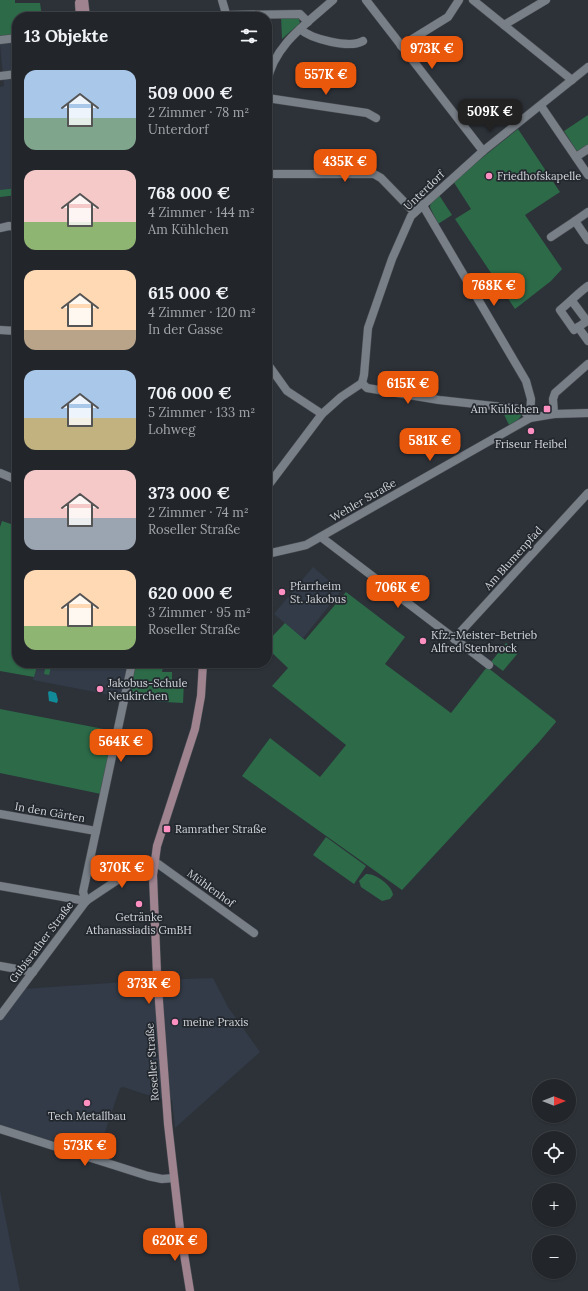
<!DOCTYPE html>
<html lang="de">
<head>
<meta charset="utf-8">
<style>
  :root { --surface:#22262b; --page:#2e3237; --text:#f1f3f6; --muted:#a2a5a9; --line:#3f4347; --accent:#ea580c }
  body { margin:0; font-family:Lora,serif; background:var(--page); color:var(--text); height:100vh; display:flex; flex-direction:column; font-size:15px; white-space:nowrap }
  * { box-sizing:border-box; margin:0 }
  p { font-size:13px; color:var(--muted) }
  .icon { flex:none; width:22px; height:22px; fill:none; stroke:currentColor; stroke-width:2; stroke-linecap:round; stroke-linejoin:round }
  .map { position:relative; flex:1; overflow:hidden }
  .side { position:absolute; left:12px; top:12px; width:260px; height:656px; display:flex; flex-direction:column; background:var(--surface); border-radius:16px; box-shadow:0 1px 3px #0004,0 0 0 1px var(--line) }
  .side>* { flex:none }
  .needle { width:26px; rotate:90deg }
  .tools { position:absolute; left:532px; top:1079px; display:grid; gap:8px }
  .tools a { display:grid; place-items:center; width:44px; height:44px; border-radius:50%; background:var(--surface); box-shadow:0 1px 3px #0004,0 0 0 1px var(--line); font-size:20px }
  .price { position:absolute; translate:-50% -34px; padding:0 9px; border-radius:8px; background:var(--accent); color:#fff; font-size:13px; line-height:26px; filter:drop-shadow(0 1px 2px #0008) }
  .price::after { content:''; position:absolute; left:50%; top:24px; width:12px; height:9px; margin-left:-6px; background:inherit; clip-path:polygon(0 0,100% 0,50% 100%) }
  .price.current { background:#222; color:#fff }
  ul { padding:0; list-style:none }
  li { display:flex; align-items:center; gap:12px; height:100px; padding:0 12px }
  li span { display:grid; place-items:center; flex:none; width:112px; height:80px; border-radius:12px; color:#555 }
  li>.icon { margin-inline-start:auto }
  span .icon { width:48px; height:48px; fill:#fffc; stroke-width:1 }
  li b { font-size:17px }
  h2 { display:flex; justify-content:space-between; align-items:center; height:48px; padding:0 12px; font-size:17px }
  .map>svg:first-child { display:block }
  .built { fill:#323b47 }
  .green { fill:#2c6a48 }
  .water { fill:#118b97 }
  .lines { fill:none; stroke-linecap:round; stroke-linejoin:round }
  .street-casing { stroke:#4a4e54; stroke-width:9 }
  .secondary-casing { stroke:#4a4e54; stroke-width:9 }
  .street { stroke:#797f87; stroke-width:8 }
  .secondary { stroke:#9f838e; stroke-width:8 }
  .poi-dot { fill:#fd8fc1; stroke:#23282f; stroke-width:1.5 }
  .labels { text-anchor:middle; stroke-width:3.5; stroke-linejoin:round; paint-order:stroke }
  .poi-label { font-size:11px; fill:#d1d4d8; stroke:#23282f; text-anchor:start }
  .street-label { font-size:11px; fill:#d1d4d8; stroke:#23282f }
</style>
</head>
<body>
<div class="map">
<svg width="588" height="1291" viewBox="0 0 588 1291">
  <rect width="100%" height="100%" fill="#2d3239"/>
  <g class="built">
    <polygon points="17,42 17,195 0,197 0,87 4,86 0,44"/>
    <polygon points="313,567 341,591 303,638 274,614"/>
    <polygon points="37,663 129,663 121,697 33,680"/>
    <polygon points="213,978 228,1007 260,1052 175,1128 172,1100 160,1099 123,1087 120,1088 97,1155 0,1125 0,1020 23,989 154,980"/>
    <polygon points="0,1191 20,1291 0,1291"/>
  </g>
  <g class="green">
    <polygon points="0,0 15,0 15,3 40,3 42,17 17,17 17,34 0,38"/>
    <polygon points="298,15 300,23 282,39 281,16"/>
    <polygon points="588,115 588,147 578,153 564,131"/>
    <polygon points="518,129 560,192 525,215 562,269 551,281 515,309 455,219 471,209 453,181"/>
    <polygon points="17,188 17,195 0,197 0,190"/>
    <polygon points="439,195 452,215 438,224 430,207 431,202"/>
    <polygon points="501,408 520,411 521,416 517,421 509,425"/>
    <polygon points="2,521 17,526 17,663 38,663 34,677 0,671 0,527"/>
    <polygon points="346,592 405,637 385,664 451,713 487,667 555,720 556,722 539,742 402,890 242,776 270,738 320,777 346,745 272,686 288,668 267,648 267,642 285,623 305,640"/>
    <polygon points="506,643 518,653 503,671 491,662"/>
    <polygon points="41,663 52,663 49,675 44,674 45,669 40,668"/>
    <polygon points="136,663 164,663 162,672 172,672 172,682 184,682 183,703 129,700"/>
    <polygon points="0,709 114,731 101,794 0,773"/>
    <polygon points="326,837 366,866 354,884 313,855"/>
    <path d="M 366,874 C 375,873 392,885 393,895 L 390,899 L 382,901 L 361,887 L 359,881 Z"/>
  </g>
  <polygon class="water" points="50,691 56,693 58,700 57,703 49,701 48,692"/>
  <g class="lines">
    <defs>
      <g id="street">
        <polyline points="222,0 227,17"/>
        <polyline points="366,0 483,151"/>
        <polyline points="473,0 572,80"/>
        <polyline points="227,15 300,14 308,22"/>
        <polyline points="504,25 546,0"/>
        <path d="M 300,29 C 311,39 350,49 363,41"/>
        <polyline points="0,40 17,38"/>
        <polyline points="401,46 448,17 459,0"/>
        <polyline points="0,76 17,74"/>
        <path d="M 267,82 C 274,45 306,24 333,0"/>
        <polyline points="267,98 367,113 376,118"/>
        <polyline points="541,106 588,175"/>
        <polyline points="576,157 588,149"/>
        <polyline points="267,174 374,174 381,178 414,212"/>
        <polyline points="422,204 526,381 531,399 530,418"/>
        <polyline points="588,212 575,221 588,240"/>
        <polyline points="0,228 9,226 17,227"/>
        <polyline points="551,237 575,221"/>
        <path d="M 572,301 L 587,321 L 574,330 L 560,310 C 570,302 577,294 588,286"/>
        <polyline points="578,327 588,341"/>
        <polyline points="0,330 17,331"/>
        <polyline points="267,363 287,391 322,414"/>
        <polyline points="362,383 364,375 368,328 392,259 411,216 483,151 588,67"/>
        <polyline points="362,383 367,388 439,400 522,409 530,418"/>
        <polyline points="554,414 553,399 555,393 588,364"/>
        <polyline points="0,473 17,480"/>
        <polyline points="267,487 322,414 341,397 362,383"/>
        <polyline points="321,537 489,665"/>
        <polyline points="267,554 306,545 530,418 554,414 588,413"/>
        <polyline points="454,639 588,493"/>
        <polyline points="0,814 96,831"/>
        <polyline points="0,886 86,901"/>
        <polyline points="86,901 83,892 132,663"/>
        <polyline points="0,966 33,972"/>
        <polyline points="0,1016 86,901 146,861 154,861 254,933"/>
        <polyline points="0,1129 148,1176 162,1179 174,1178"/>
      </g>
      <g id="secondary">
        <polyline points="84,0 86,17"/>
        <polyline points="79,3 80,17"/>
        <polyline points="190,1291 180,1229 168,1124 157,974 153,875 157,846 195,729 201,696 203,663"/>
      </g>
    </defs>
    <use href="#street" class="street-casing"/>
    <use href="#secondary" class="secondary-casing"/>
    <use href="#street" class="street"/>
    <use href="#secondary" class="secondary"/>
  </g>
  <g class="poi-dot">
    <circle cx="489" cy="176" r="4"/>
    <rect x="543" y="405" width="8" height="8" rx="2"/>
    <circle cx="531" cy="431" r="4"/>
    <circle cx="282" cy="592" r="4"/>
    <circle cx="423" cy="641" r="4"/>
    <circle cx="100" cy="689" r="4"/>
    <rect x="163" y="825" width="8" height="8" rx="2"/>
    <circle cx="139" cy="904" r="4"/>
    <circle cx="175" cy="1022" r="4"/>
    <circle cx="87" cy="1103" r="4"/>
  </g>
  <g class="labels">
    <g class="poi-label">
      <text x="497" y="180">Friedhofskapelle</text>
      <text x="539" y="413" text-anchor="end">Am Kühlchen</text>
      <text x="531" y="448" text-anchor="middle">Friseur Heibel</text>
      <text x="290" y="590">Pfarrheim<tspan x="290" dy="13">St. Jakobus</tspan></text>
      <text x="431" y="639">Kfz.-Meister-Betrieb<tspan x="431" dy="13">Alfred Stenbrock</tspan></text>
      <text x="108" y="687">Jakobus-Schule<tspan x="108" dy="13">Neukirchen</tspan></text>
      <text x="175" y="833">Ramrather Straße</text>
      <text x="139" y="921" text-anchor="middle">Getränke<tspan x="139" dy="13">Athanassiadis GmBH</tspan></text>
      <text x="183" y="1026">meine Praxis</text>
      <text x="87" y="1120" text-anchor="middle">Tech Metallbau</text>
    </g>
    <g class="street-label">
      <text transform="translate(424 190) rotate(-44)" y="4">Unterdorf</text>
      <text transform="translate(363 500) rotate(-30)" y="4">Wehler Straße</text>
      <text transform="translate(513 558) rotate(-48)" y="4">Am Blumenpfad</text>
      <text transform="translate(50 812) rotate(10)" y="4">In den Gärten</text>
      <text transform="translate(211 888) rotate(36)" y="4">Mühlenhof</text>
      <text transform="translate(41 942) rotate(-53)" y="4">Gubisrather Straße</text>
      <text transform="translate(152 1062) rotate(-94)" y="4">Roseller Straße</text>
    </g>
  </g>
</svg>
<div class="tools">
<a><svg class="needle" viewBox="-14 -14 28 28"><path d="M0-13l5 13h-10z" fill="#e53935"/><path d="M0 13l5-13h-10z" fill="#a2a5a9"/></svg></a>
<a><svg class="icon" aria-label="locate" viewBox="0 0 24 24"><circle cx="12" cy="12" r="6"/><path d="M12 2v4M12 18v4M2 12h4M18 12h4"/></svg></a>
<a>+</a>
<a>−</a>
</div>
<b class="price" style="left:432px;top:70px">973K €</b>
<b class="price" style="left:326px;top:96px">557K €</b>
<b class="price current" style="left:490px;top:133px">509K €</b>
<b class="price" style="left:345px;top:183px">435K €</b>
<b class="price" style="left:494px;top:307px">768K €</b>
<b class="price" style="left:408px;top:405px">615K €</b>
<b class="price" style="left:430px;top:462px">581K €</b>
<b class="price" style="left:398px;top:609px">706K €</b>
<b class="price" style="left:121px;top:763px">564K €</b>
<b class="price" style="left:122px;top:889px">370K €</b>
<b class="price" style="left:149px;top:1005px">373K €</b>
<b class="price" style="left:85px;top:1167px">573K €</b>
<b class="price" style="left:175px;top:1262px">620K €</b>
<section class="side">
<h2>13 Objekte<svg class="icon" aria-label="filters" viewBox="0 0 24 24"><path d="M4 7h16M4 17h16"/><circle cx="9" cy="7" r="2"/><circle cx="15" cy="17" r="2"/></svg></h2>
<ul>
<li><span style="background:linear-gradient(#a9c7e8 60%,#7fa58c 0)"><svg class="icon" aria-label="home" viewBox="0 0 24 24"><path d="M3 11l9-7 9 7M6 9v11h12V9"/></svg></span><div><b>509 000 €</b><p>2 Zimmer · 78 m²</p><p>Unterdorf</p></div></li>
<li><span style="background:linear-gradient(#f6c9c9 65%,#8fb573 0)"><svg class="icon" aria-label="home" viewBox="0 0 24 24"><path d="M3 11l9-7 9 7M6 9v11h12V9"/></svg></span><div><b>768 000 €</b><p>4 Zimmer · 144 m²</p><p>Am Kühlchen</p></div></li>
<li><span style="background:linear-gradient(#ffd9b3 75%,#b9a48a 0)"><svg class="icon" aria-label="home" viewBox="0 0 24 24"><path d="M3 11l9-7 9 7M6 9v11h12V9"/></svg></span><div><b>615 000 €</b><p>4 Zimmer · 120 m²</p><p>In der Gasse</p></div></li>
<li><span style="background:linear-gradient(#a9c7e8 60%,#c2b280 0)"><svg class="icon" aria-label="home" viewBox="0 0 24 24"><path d="M3 11l9-7 9 7M6 9v11h12V9"/></svg></span><div><b>706 000 €</b><p>5 Zimmer · 133 m²</p><p>Lohweg</p></div></li>
<li><span style="background:linear-gradient(#f6c9c9 60%,#9aa5b1 0)"><svg class="icon" aria-label="home" viewBox="0 0 24 24"><path d="M3 11l9-7 9 7M6 9v11h12V9"/></svg></span><div><b>373 000 €</b><p>2 Zimmer · 74 m²</p><p>Roseller Straße</p></div></li>
<li><span style="background:linear-gradient(#ffd9b3 70%,#8fb573 0)"><svg class="icon" aria-label="home" viewBox="0 0 24 24"><path d="M3 11l9-7 9 7M6 9v11h12V9"/></svg></span><div><b>620 000 €</b><p>3 Zimmer · 95 m²</p><p>Roseller Straße</p></div></li>
</ul>
</section>
</div>
</body>
</html>
